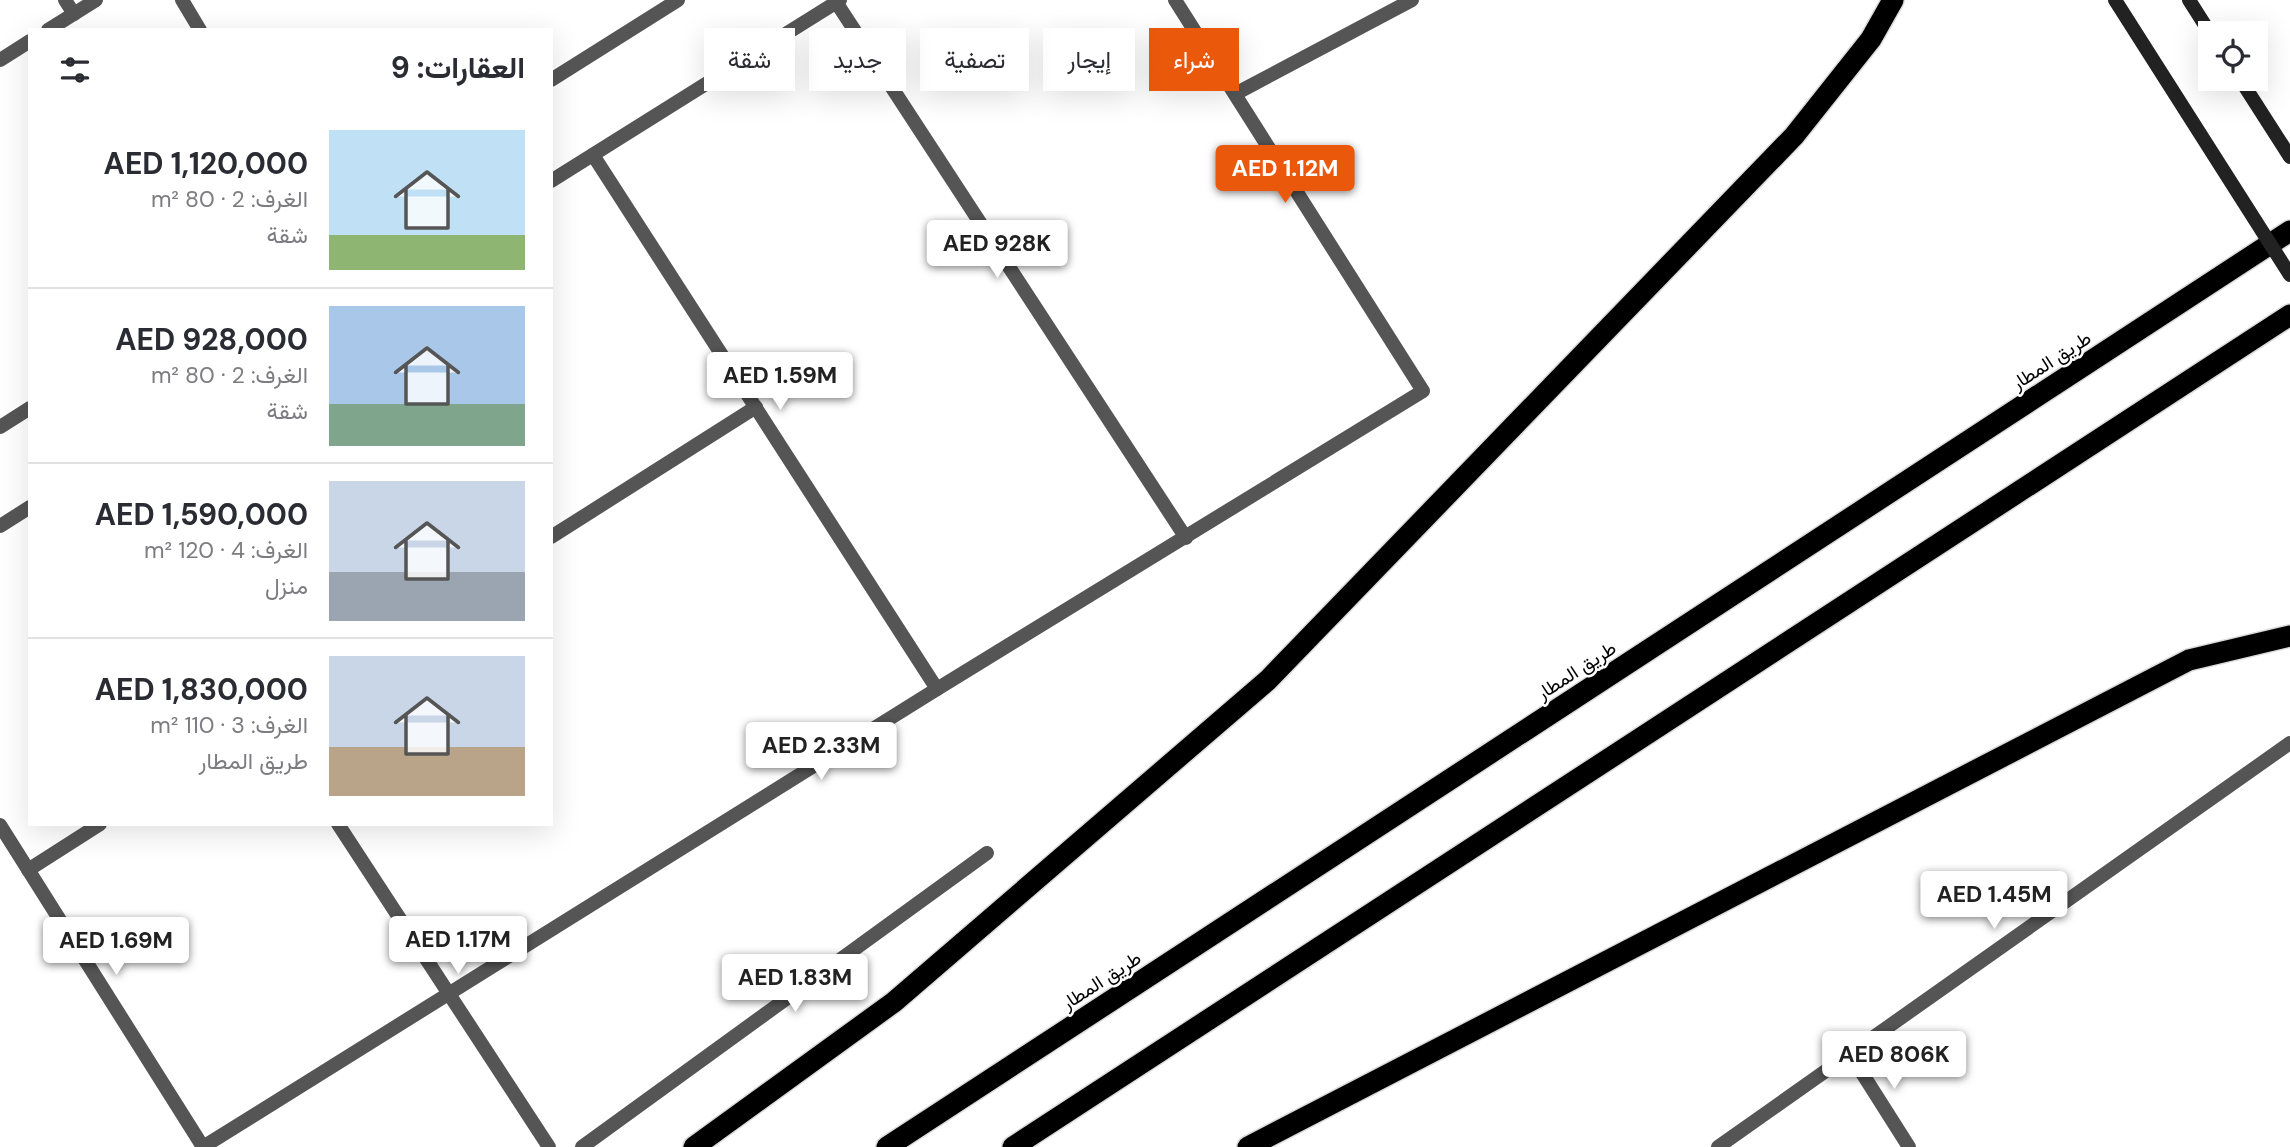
<!DOCTYPE html>
<html lang="ar">
<head>
<meta charset="utf-8">
<style>
  :root { --surface:#fff; --page:#f2f2f3; --text:#2b2b33; --muted:#7c7c81; --line:#e1e1e2; --accent:#ea580c }
  body { margin:0; font-family:"DM Sans",Vazirmatn,sans-serif; background:var(--page); color:var(--text); direction:rtl; height:100vh; display:flex; flex-direction:column; font-size:26px; white-space:nowrap }
  * { box-sizing:border-box; margin:0 }
  p { font-size:23px; color:var(--muted) }
  .icon { flex:none; width:38px; height:38px; fill:none; stroke:currentColor; stroke-width:2; stroke-linecap:round; stroke-linejoin:round }
  .map { position:relative; flex:1; overflow:hidden; direction:ltr }
  .drawer { position:absolute; left:28px; top:28px; width:525px; height:798px; display:flex; flex-direction:column; background:var(--surface); border-radius:0px; box-shadow:0 7px 28px #0002; direction:rtl }
  .drawer>* { flex:none }
  .banner { position:absolute; left:574px; top:28px; width:665px; height:63px; direction:rtl; display:flex; gap:14px }
  .buttons { position:absolute; left:2198px; top:21px; display:grid; gap:14px }
  .buttons a { display:grid; place-items:center; width:70px; height:70px; border-radius:0px; background:var(--surface); box-shadow:0 7px 28px #0002; font-size:35px }
  .price { position:absolute; translate:-50% -60px; padding:0 16px; border-radius:7px; background:#fff; color:#222; font-size:23px; line-height:46px; filter:drop-shadow(0 2px 4px #0008) }
  .price::after { content:''; position:absolute; left:50%; top:42px; width:21px; height:16px; margin-left:-10px; background:inherit; clip-path:polygon(0 0,100% 0,50% 100%) }
  .price.active { background:var(--accent); color:#fff }
  ul { padding:0; list-style:none }
  li { display:flex; align-items:center; gap:21px; height:175px; padding:0 28px }
  li+li { border-top:2px solid var(--line) }
  li span { display:grid; place-items:center; flex:none; width:196px; height:140px; border-radius:0px; color:#555 }
  li>.icon { margin-inline-start:auto }
  span .icon { width:84px; height:84px; fill:#fffc; stroke-width:1 }
  li b { font-size:30px }
  h2 { display:flex; justify-content:space-between; align-items:center; height:84px; padding:0 28px; font-size:30px }
  .chip { padding:0 24px; border-radius:0px; background:var(--surface); box-shadow:0 7px 28px #0002; font-size:24px; line-height:63px }
  .chip.active { background:var(--accent); color:#fff }
  .map>svg:first-child { display:block }
  .lines { fill:none; stroke-linecap:round; stroke-linejoin:round }
  .highway-casing { stroke:#dbdbdb; stroke-width:24 }
  .lane { stroke:#555; stroke-width:14 }
  .street { stroke:#555; stroke-width:14 }
  .secondary { stroke:#222; stroke-width:14 }
  .highway { stroke:#000; stroke-width:21 }
  .secondary-bridge { stroke:#222; stroke-width:14 }
  .labels { text-anchor:middle; stroke-width:5; stroke-linejoin:round; paint-order:stroke }
  .street-label { font-size:19px; fill:#000; stroke:#fff }
</style>
</head>
<body>
<div class="map">
<svg width="2290" height="1147" viewBox="0 0 2290 1147">
  <rect width="100%" height="100%" fill="#fff"/>
  <g class="lines">
    <defs>
      <g id="highway">
        <polyline points="694,1147 894,1002 1268,680 1794,136 1871,39 1893,0"/>
        <polyline points="887,1147 2290,231"/>
        <polyline points="1013,1147 2290,315"/>
        <polyline points="1248,1147 2189,660 2290,636"/>
      </g>
    </defs>
    <use href="#highway" class="highway-casing"/>
    <polyline class="lane" points="1235,94 1412,0"/>
    <g class="street">
      <polyline points="65,0 74,14"/>
      <polyline points="182,0 200,30"/>
      <polyline points="836,2 1186,538"/>
      <polyline points="48,30 96,0"/>
      <polyline points="0,60 30,41"/>
      <polyline points="551,80 678,0"/>
      <polyline points="593,155 937,689"/>
      <polyline points="551,181 840,0"/>
      <polyline points="0,427 30,408"/>
      <polyline points="0,526 30,507"/>
      <polyline points="551,537 756,407"/>
      <polyline points="338,824 549,1147"/>
      <polyline points="0,825 203,1147"/>
      <polyline points="28,870 100,824"/>
      <polyline points="1850,1054 1909,1147"/>
      <polyline points="203,1147 937,689 1423,391 1175,0"/>
      <polyline points="582,1147 987,853"/>
      <polyline points="1718,1147 2290,743"/>
    </g>
    <g class="secondary">
      <polyline points="2189,0 2210,33"/>
      <polyline points="2240,79 2290,157"/>
    </g>
    <use href="#highway" class="highway"/>
    <polyline class="secondary-bridge" points="2115,0 2290,275"/>
  </g>
  <g class="labels">
    <g class="street-label">
      <text transform="translate(2051 360) rotate(-33)" y="7">طريق المطار</text>
      <text transform="translate(1576 670) rotate(-33)" y="7">طريق المطار</text>
      <text transform="translate(1101 980) rotate(-33)" y="7">طريق المطار</text>
    </g>
  </g>
</svg>
<div class="buttons">
<a><svg class="icon" aria-label="locate" viewBox="0 0 24 24"><circle cx="12" cy="12" r="6"/><path d="M12 2v4M12 18v4M2 12h4M18 12h4"/></svg></a>
</div>
<b class="price active" style="left:1285px;top:205px">AED 1.12M</b>
<b class="price" style="left:997px;top:280px">AED 928K</b>
<b class="price" style="left:780px;top:412px">AED 1.59M</b>
<b class="price" style="left:821px;top:782px">AED 2.33M</b>
<b class="price" style="left:1994px;top:931px">AED 1.45M</b>
<b class="price" style="left:458px;top:976px">AED 1.17M</b>
<b class="price" style="left:116px;top:977px">AED 1.69M</b>
<b class="price" style="left:795px;top:1014px">AED 1.83M</b>
<b class="price" style="left:1894px;top:1091px">AED 806K</b>
<div class="banner">
<a class="chip active">شراء</a>
<a class="chip">إيجار</a>
<a class="chip">تصفية</a>
<a class="chip">جديد</a>
<a class="chip">شقة</a>
</div>
<section class="drawer">
<h2>العقارات: 9<svg class="icon" aria-label="filters" viewBox="0 0 24 24"><path d="M4 7h16M4 17h16"/><circle cx="9" cy="7" r="2"/><circle cx="15" cy="17" r="2"/></svg></h2>
<ul>
<li><span style="background:linear-gradient(#bfe0f5 75%,#8fb573 0)"><svg class="icon" aria-label="home" viewBox="0 0 24 24"><path d="M3 11l9-7 9 7M6 9v11h12V9"/></svg></span><div><b>AED 1,120,000</b><p>الغرف: 2 · 80 m²</p><p>شقة</p></div></li>
<li><span style="background:linear-gradient(#a9c7e8 70%,#7fa58c 0)"><svg class="icon" aria-label="home" viewBox="0 0 24 24"><path d="M3 11l9-7 9 7M6 9v11h12V9"/></svg></span><div><b>AED 928,000</b><p>الغرف: 2 · 80 m²</p><p>شقة</p></div></li>
<li><span style="background:linear-gradient(#c9d6e8 65%,#9aa5b1 0)"><svg class="icon" aria-label="home" viewBox="0 0 24 24"><path d="M3 11l9-7 9 7M6 9v11h12V9"/></svg></span><div><b>AED 1,590,000</b><p>الغرف: 4 · 120 m²</p><p>منزل</p></div></li>
<li><span style="background:linear-gradient(#c9d6e8 65%,#b9a48a 0)"><svg class="icon" aria-label="home" viewBox="0 0 24 24"><path d="M3 11l9-7 9 7M6 9v11h12V9"/></svg></span><div><b>AED 1,830,000</b><p>الغرف: 3 · 110 m²</p><p>طريق المطار</p></div></li>
</ul>
</section>
</div>
</body>
</html>
